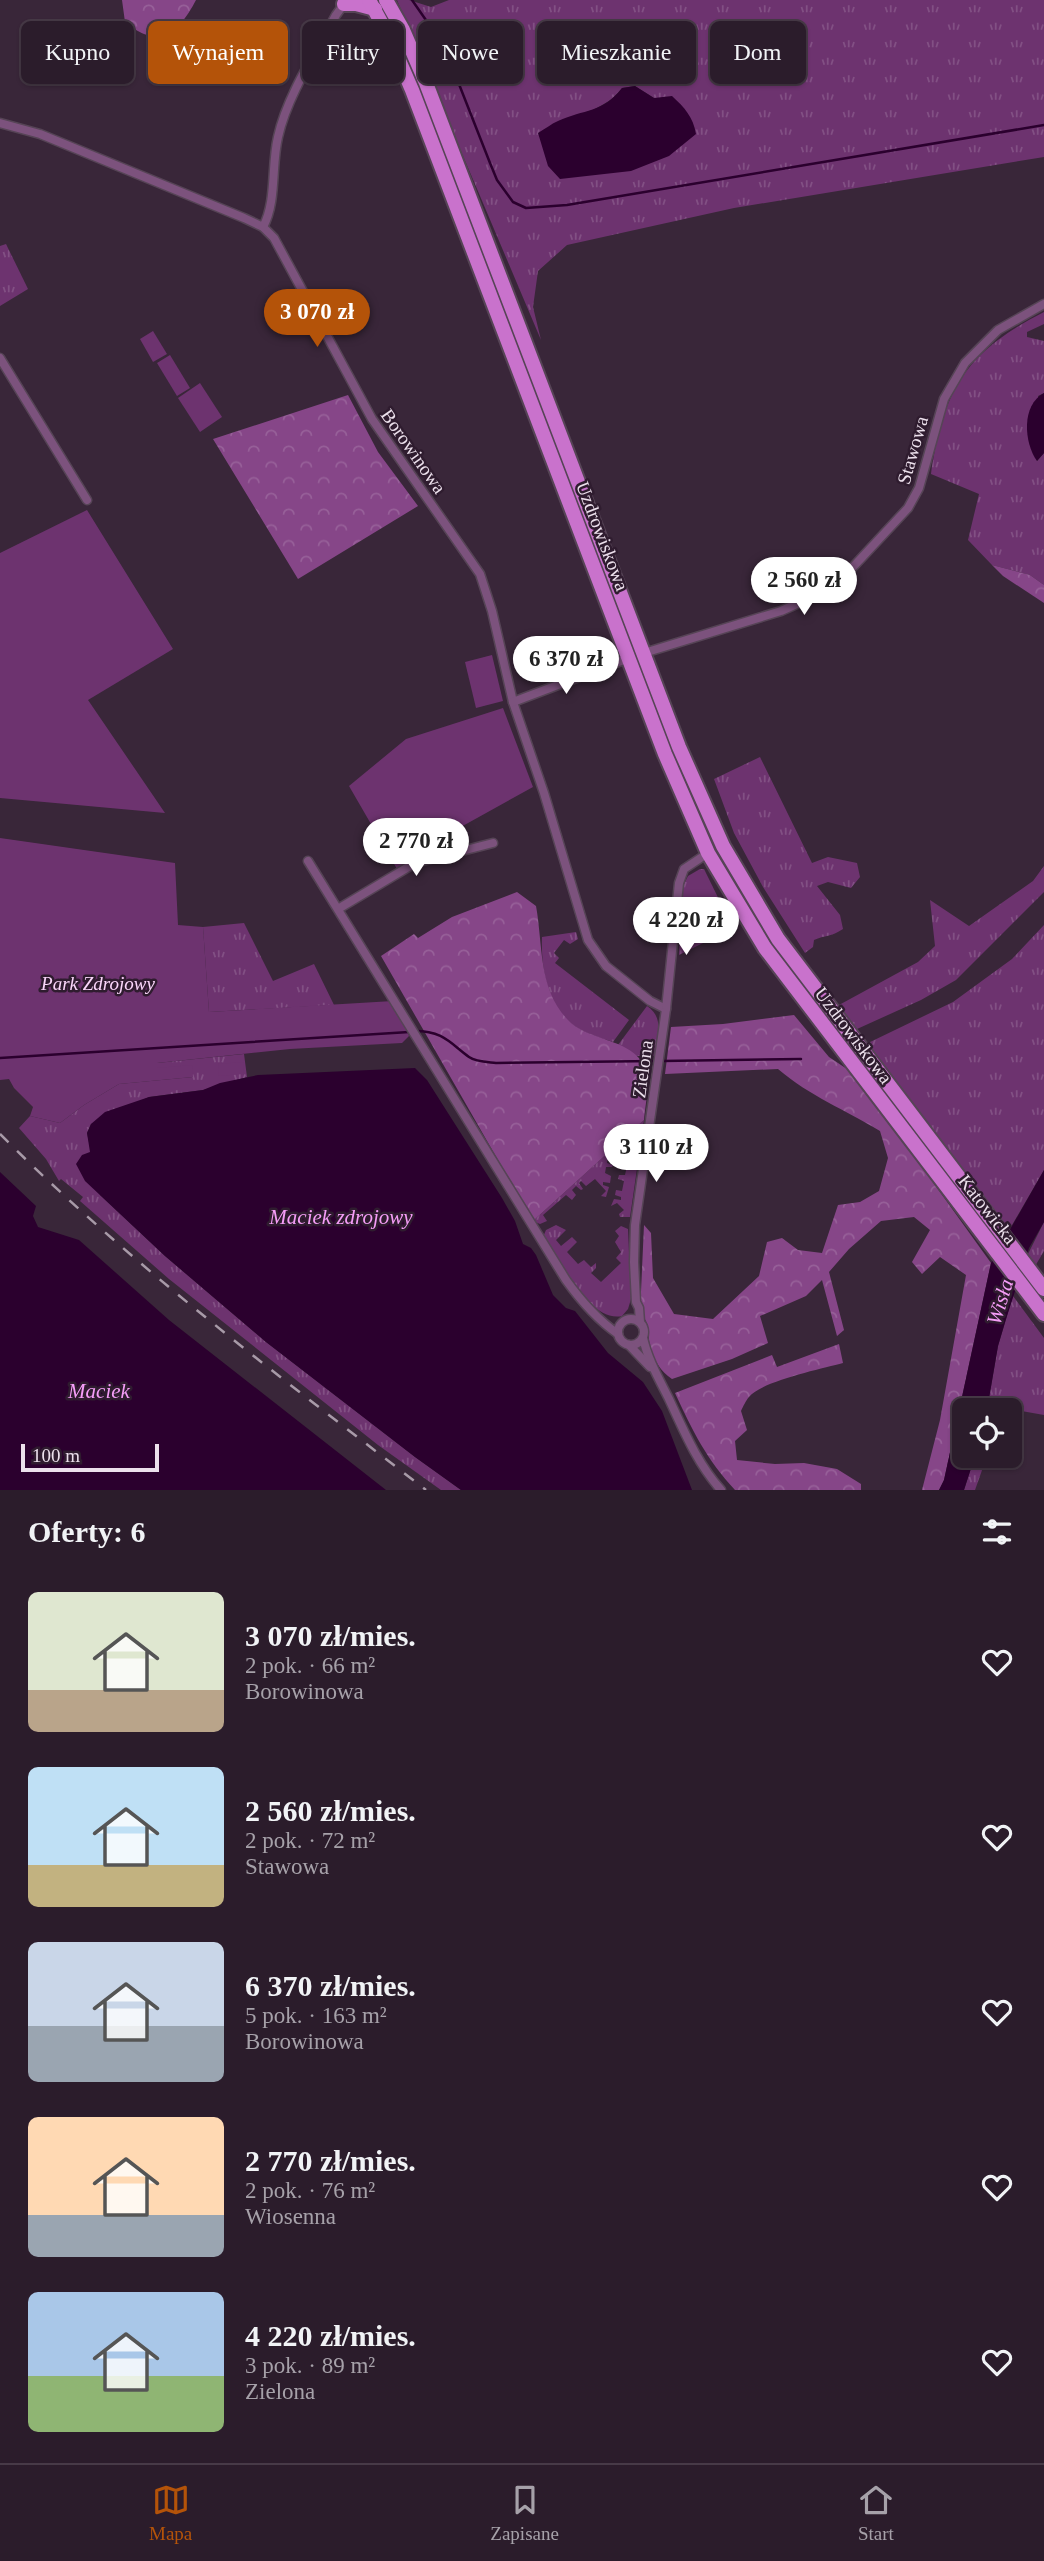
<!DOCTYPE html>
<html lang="pl">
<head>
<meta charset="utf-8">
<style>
  :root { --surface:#2b1c2b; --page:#332533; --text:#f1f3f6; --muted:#a6a1a9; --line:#473a47; --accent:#b45309 }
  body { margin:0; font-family:"Times New Roman",serif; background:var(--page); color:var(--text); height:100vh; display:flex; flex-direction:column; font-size:26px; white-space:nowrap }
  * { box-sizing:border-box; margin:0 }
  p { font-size:23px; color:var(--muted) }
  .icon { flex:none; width:38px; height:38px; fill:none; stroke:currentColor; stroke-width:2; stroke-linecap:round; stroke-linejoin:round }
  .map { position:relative; height:1490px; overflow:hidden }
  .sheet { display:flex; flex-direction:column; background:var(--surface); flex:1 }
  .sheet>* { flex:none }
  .guide { position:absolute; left:21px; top:21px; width:1003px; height:63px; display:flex; gap:14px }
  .buttons { position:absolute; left:952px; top:1398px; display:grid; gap:14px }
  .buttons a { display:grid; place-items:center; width:70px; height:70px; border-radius:10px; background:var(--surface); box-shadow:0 2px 5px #0004,0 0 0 2px var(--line); font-size:35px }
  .scale { position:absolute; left:21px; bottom:18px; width:138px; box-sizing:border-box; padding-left:7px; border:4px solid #ece0ec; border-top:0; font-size:19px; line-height:24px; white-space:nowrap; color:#ece0ec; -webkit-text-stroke:5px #2f1c2f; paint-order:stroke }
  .price { position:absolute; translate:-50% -60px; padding:0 16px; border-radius:24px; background:#fff; color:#222; font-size:23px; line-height:46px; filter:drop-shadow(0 2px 4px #0008) }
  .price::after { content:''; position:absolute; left:50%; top:42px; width:21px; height:16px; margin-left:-10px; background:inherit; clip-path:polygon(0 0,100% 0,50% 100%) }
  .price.on { background:var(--accent); color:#fff }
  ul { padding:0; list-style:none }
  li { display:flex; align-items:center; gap:21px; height:175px; padding:0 28px }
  li span { display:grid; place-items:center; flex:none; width:196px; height:140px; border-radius:10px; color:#555 }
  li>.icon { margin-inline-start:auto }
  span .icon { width:84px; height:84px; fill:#fffc; stroke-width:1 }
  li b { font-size:30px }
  h2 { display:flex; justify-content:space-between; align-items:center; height:84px; padding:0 28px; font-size:30px }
  .tag { padding:0 24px; border-radius:10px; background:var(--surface); box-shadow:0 2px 5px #0004,0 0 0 2px var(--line); font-size:24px; line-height:63px }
  .tag.on { background:var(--accent); color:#fff }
  .tab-bar { display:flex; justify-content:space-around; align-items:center; height:98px; border-top:2px solid var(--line); background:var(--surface); font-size:19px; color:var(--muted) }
  .tab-bar a { display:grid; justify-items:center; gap:4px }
  .tab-bar .on { color:var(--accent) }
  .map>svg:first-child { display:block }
  .grass { fill:url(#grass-tufts); fill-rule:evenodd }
  .forest { fill:url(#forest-crowns) }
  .park { fill:#6d336f }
  .water { fill:#2b002e }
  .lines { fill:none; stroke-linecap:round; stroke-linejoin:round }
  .stream { stroke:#2b002e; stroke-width:2.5 }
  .minor-casing { stroke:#564456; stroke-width:11 }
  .primary-casing { stroke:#564456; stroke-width:18 }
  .minor { stroke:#7c527d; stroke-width:8 }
  .primary { stroke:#c972cc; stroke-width:14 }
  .rail { stroke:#a89aa8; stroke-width:2.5; stroke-dasharray:12 12; stroke-linecap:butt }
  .labels { text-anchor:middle; stroke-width:5; stroke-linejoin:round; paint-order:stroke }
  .street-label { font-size:19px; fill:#ece0ec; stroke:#2f1c2f }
  .park-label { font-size:19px; font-style:italic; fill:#fad6fa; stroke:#2f1c2f }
  .water-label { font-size:21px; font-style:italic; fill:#f59df7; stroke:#2f1c2f }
</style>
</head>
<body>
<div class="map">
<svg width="1044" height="1490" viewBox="0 0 1044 1490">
  <defs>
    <pattern id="grass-tufts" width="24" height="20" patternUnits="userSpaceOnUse" patternTransform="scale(1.75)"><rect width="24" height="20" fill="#6d336f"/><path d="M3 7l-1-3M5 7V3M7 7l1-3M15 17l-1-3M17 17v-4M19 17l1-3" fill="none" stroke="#825084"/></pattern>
    <pattern id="forest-crowns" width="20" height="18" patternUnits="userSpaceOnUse" patternTransform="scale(1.75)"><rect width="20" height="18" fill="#864688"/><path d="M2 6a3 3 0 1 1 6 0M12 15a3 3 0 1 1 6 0" fill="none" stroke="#976099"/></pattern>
  </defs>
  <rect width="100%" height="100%" fill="#392639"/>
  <g class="grass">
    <path d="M 397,0 L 409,0 L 431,7 L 449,0 L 1044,0 L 1044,157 L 734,208 L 567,245 L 538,271 L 533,307 L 541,340 ZM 635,86 L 654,98 L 559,121 C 583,113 606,109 622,88 Z"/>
    <polygon points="6,244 28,289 0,306 0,246"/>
    <path d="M 1044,312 L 1044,324 L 1027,332 L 1027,337 L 1044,341 L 1044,393 L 1038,396 L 1037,461 L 1044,453 L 1044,585 L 1030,575 L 992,565 L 968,540 L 979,494 L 931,474 C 944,388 966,352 1044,312 Z"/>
    <path d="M 760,757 L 812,863 L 828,857 L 857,863 L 860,877 L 851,888 L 828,882 L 817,886 L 840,915 L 843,929 C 831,937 825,935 814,940 L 813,947 L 805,953 L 763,887 L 734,833 L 714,779 Z"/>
    <polygon points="1044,866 1044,892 956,980 921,1000 857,1029 839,1005 918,962 935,946 930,900 969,926 1033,881"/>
    <polygon points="700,869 704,869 733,928 679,955 682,888 688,876"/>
    <polygon points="244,923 273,981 314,964 334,1005 209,1012 203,927"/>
    <polygon points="1044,925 1044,1170 1008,1232 866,1044 953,1002 1012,959"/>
    <path d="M 576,932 L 578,939 L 570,944 L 564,940 L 554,953 L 559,958 L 555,963 L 629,1020 L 613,1042 C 598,1037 580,1032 568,1021 C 546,1000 541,965 542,937 Z"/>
    <path d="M 647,1006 C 665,1018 657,1036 654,1056 L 636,1056 L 618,1045 Z"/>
    <polygon points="244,1054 247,1077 203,1090 149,1097 91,1124 87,1133 100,1195 165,1256 266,1342 415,1457 461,1490 441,1490 378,1445 169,1279 80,1201 83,1197 61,1179 59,1181 46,1159 19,1128 30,1116 60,1123 84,1105 119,1084 193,1077 157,1068 157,1063"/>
    <polygon points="644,1120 630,1217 620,1217 619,1214 624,1210 617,1203 611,1206 614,1199 621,1200 621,1197 615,1195 616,1190 622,1191 624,1181 618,1179 619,1175 625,1175 627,1166 620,1163 621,1159 628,1160 630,1150 617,1146 615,1153 608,1153 607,1163 613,1165 612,1167 606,1167 605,1173 611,1176 610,1183 603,1182 603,1185 609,1187 606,1197 601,1196 606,1191 595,1179 586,1186 581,1181 579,1183 583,1189 581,1190 576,1186 572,1190 576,1195 572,1200 566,1195 543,1215 547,1221 540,1224 533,1221"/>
    <polygon points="1044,1222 1044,1251 1034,1268 1026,1258"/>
    <path d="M 556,1225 L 566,1230 L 556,1240 L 561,1246 L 572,1237 L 577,1242 L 567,1252 L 578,1264 L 584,1260 L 591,1267 L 596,1263 L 596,1268 L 591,1273 L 601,1282 L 621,1263 L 616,1258 L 621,1252 L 615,1242 L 619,1236 L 615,1231 L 621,1226 L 628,1229 L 631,1299 L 628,1309 L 622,1316 C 590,1323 557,1260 543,1237 L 546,1230 Z"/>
    <polygon points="1013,1296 1044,1338 1044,1415 1005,1408 1004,1410 987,1410 998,1346"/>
    <polygon points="975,1456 987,1456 975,1490 964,1490"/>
  </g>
  <g class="forest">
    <path d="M 122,0 L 196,0 C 186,19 170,44 144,34 C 138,32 131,26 125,22 Z"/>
    <polygon points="348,395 378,452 418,506 298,579 213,439"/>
    <polygon points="992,565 1030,575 1044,585 1044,603 1003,576"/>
    <path d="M 517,892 L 536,906 C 543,944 538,988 567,1019 C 587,1042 637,1038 646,1071 C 650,1085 645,1106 644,1120 L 533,1221 L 381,956 L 414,934 L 418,938 L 452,917 Z"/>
    <path d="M 794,1015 L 829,1057 L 850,1071 L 899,1135 L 991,1263 L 944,1480 L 939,1490 L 922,1490 L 940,1420 L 966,1275 L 940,1257 L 922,1274 L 912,1262 L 930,1230 L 914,1217 L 881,1221 L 849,1249 L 829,1272 L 844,1330 L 837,1336 L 822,1280 L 806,1296 L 760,1316 L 768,1343 L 732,1359 L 672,1379 C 661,1372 653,1359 650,1346 C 647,1333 652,1324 640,1314 L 644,1225 L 651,1233 L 653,1278 L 674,1314 L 713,1319 L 759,1276 L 767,1242 L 782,1238 L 798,1250 L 822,1253 L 838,1205 L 860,1202 L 879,1191 L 888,1158 L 880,1131 C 844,1109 811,1097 778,1069 L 665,1074 L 671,1027 L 723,1024 Z"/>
    <path d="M 839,1344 L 843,1363 C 821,1369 762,1381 749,1397 C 746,1400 743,1407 741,1411 L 747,1430 L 735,1441 L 737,1460 L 775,1464 L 804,1463 L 837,1469 L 861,1484 L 861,1490 L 735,1490 C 707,1460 692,1430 675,1393 L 772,1355 L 777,1367 Z"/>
  </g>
  <g class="park">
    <polygon points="153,331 167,354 153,362 140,339"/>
    <polygon points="170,355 190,388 177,396 157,363"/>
    <polygon points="200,383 222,417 200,432 178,398"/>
    <polygon points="87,510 173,649 88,700 165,813 0,798 0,553"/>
    <polygon points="492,655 503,701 476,708 465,662"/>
    <polygon points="503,708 533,787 441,838 434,847 397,869 349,786 406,739"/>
    <polygon points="0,838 175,863 178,925 203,927 209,1012 393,1001 404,1021 409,1036 402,1043 290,1049 157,1063 157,1068 192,1065 193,1077 119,1084 84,1105 60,1123 30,1116 33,1107 14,1088 9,1079 0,1080"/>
    <polygon points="243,1062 244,1074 219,1076 218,1064"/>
  </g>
  <g class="water">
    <path d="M 635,86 L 654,98 L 672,96 C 685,108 693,117 696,134 L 669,156 L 631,171 L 560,179 L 548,166 L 538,133 C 545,129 551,124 558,121 C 584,109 603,113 622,88 Z"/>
    <path d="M 1044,393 L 1044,453 L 1037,461 C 1024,443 1021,405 1044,393 Z"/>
    <polygon points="415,1068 427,1080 502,1198 515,1221 523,1244 531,1248 536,1255 553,1295 566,1308 575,1311 608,1353 643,1382 662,1411 692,1490 461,1490 415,1457 266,1342 165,1256 85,1181 76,1164 82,1155 90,1152 87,1133 91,1124 105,1112 149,1097 203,1090 220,1083 258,1075"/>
    <polygon points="1044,1170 1044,1222 1029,1248 1006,1319 998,1346 987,1410 964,1410 964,1456 975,1456 964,1490 939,1490 944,1480 991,1263"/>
    <polygon points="0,1172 36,1206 33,1216 38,1227 79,1240 169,1320 386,1490 0,1490"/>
  </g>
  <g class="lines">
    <g class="stream">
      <polyline points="412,0 444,46 490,163 497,180 513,202 526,208 567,205 1044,125"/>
      <path d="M 415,1031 C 443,1031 450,1043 469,1057 C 476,1062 488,1062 496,1063 L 655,1061"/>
      <polyline points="0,1058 409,1032"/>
      <polyline points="662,1061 801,1059"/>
    </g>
    <defs>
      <g id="minor">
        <polyline points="0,123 40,134 244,218 263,227 274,238 372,419 480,574 492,611 513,702 544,793 588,940 606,966 650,1001 666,1009"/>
        <path d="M 263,227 C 277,201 271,166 278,137 C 287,96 316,52 336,15 L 344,4"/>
        <polyline points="0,358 87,500"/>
        <polyline points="644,653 781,611 819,594 839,582 908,508 919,488 944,399 965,363 998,330 1044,304"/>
        <polyline points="513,702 629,658"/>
        <path d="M 308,861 L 566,1280 C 581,1301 598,1320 618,1334"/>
        <polyline points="338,909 415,863 493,843"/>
        <circle cx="631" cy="1332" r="13"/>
        <polyline points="640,1322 639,1308 636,1302 634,1262 635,1225 666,1009 679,883 684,869 708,853"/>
        <path d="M 643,1338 C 648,1360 659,1379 669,1399 C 684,1431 697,1463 721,1490"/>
        <polyline points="629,1345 650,1367"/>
      </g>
      <g id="primary">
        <polyline points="346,0 344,4 356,4 375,9"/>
        <polyline points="369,0 388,35 412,90 665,754 708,853 765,948 1044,1314"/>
        <polyline points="386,0 403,30 426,83 679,747 723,846 778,939 1044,1289"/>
      </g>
    </defs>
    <use href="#minor" class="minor-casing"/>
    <use href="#primary" class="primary-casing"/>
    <use href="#minor" class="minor"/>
    <use href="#primary" class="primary"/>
    <path class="rail" d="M 0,1134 C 131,1265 280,1377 426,1490"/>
  </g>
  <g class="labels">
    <g class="street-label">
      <text transform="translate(912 450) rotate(-74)" y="7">Stawowa</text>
      <text transform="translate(414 451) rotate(55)" y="7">Borowinowa</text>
      <text transform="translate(603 536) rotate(69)" y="7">Uzdrowiskowa</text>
      <text transform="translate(854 1035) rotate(53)" y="7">Uzdrowiskowa</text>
      <text transform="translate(642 1069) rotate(-82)" y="7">Zielona</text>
      <text transform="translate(988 1209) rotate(52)" y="7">Katowicka</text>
    </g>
    <g class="park-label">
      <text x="98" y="990">Park Zdrojowy</text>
    </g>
    <g class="water-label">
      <text x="341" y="1224">Maciek zdrojowy</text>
      <text transform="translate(1000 1302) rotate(-73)" y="7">Wisła</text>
      <text x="99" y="1398">Maciek</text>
    </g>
  </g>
</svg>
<div class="buttons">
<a><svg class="icon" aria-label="locate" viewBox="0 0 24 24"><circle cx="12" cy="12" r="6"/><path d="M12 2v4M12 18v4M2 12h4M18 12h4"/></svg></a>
</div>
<div class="scale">100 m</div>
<b class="price on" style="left:317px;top:349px">3 070 zł</b>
<b class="price" style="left:804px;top:617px">2 560 zł</b>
<b class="price" style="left:566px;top:696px">6 370 zł</b>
<b class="price" style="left:416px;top:878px">2 770 zł</b>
<b class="price" style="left:686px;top:957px">4 220 zł</b>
<b class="price" style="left:656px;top:1184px">3 110 zł</b>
<div class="guide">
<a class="tag">Kupno</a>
<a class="tag on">Wynajem</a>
<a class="tag">Filtry</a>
<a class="tag">Nowe</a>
<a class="tag">Mieszkanie</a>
<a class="tag">Dom</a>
</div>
</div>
<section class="sheet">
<h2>Oferty: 6<svg class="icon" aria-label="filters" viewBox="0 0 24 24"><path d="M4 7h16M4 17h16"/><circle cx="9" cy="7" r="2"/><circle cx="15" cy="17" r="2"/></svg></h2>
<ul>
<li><span style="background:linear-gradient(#dfe7d0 70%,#b9a48a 0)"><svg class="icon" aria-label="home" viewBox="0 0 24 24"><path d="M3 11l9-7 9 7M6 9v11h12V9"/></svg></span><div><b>3 070 zł/mies.</b><p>2 pok. · 66 m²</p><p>Borowinowa</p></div><svg class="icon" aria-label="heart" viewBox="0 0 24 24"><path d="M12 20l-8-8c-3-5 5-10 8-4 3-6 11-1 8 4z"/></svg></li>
<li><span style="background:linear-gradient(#bfe0f5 70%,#c2b280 0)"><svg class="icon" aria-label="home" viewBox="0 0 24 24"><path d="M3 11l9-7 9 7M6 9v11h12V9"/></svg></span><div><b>2 560 zł/mies.</b><p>2 pok. · 72 m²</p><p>Stawowa</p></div><svg class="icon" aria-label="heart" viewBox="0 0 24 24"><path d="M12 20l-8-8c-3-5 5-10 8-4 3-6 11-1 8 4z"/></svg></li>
<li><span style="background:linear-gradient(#c9d6e8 60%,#9aa5b1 0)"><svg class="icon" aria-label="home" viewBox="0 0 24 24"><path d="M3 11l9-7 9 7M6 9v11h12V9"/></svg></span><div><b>6 370 zł/mies.</b><p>5 pok. · 163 m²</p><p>Borowinowa</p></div><svg class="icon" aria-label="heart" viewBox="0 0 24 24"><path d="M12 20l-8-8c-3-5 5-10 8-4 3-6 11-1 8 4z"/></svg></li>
<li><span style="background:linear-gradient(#ffd9b3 70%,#9aa5b1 0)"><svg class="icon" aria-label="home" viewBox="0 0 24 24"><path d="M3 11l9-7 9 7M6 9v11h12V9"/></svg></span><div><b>2 770 zł/mies.</b><p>2 pok. · 76 m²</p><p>Wiosenna</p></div><svg class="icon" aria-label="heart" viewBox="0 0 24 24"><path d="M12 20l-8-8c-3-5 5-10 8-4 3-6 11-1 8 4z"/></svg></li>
<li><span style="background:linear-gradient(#a9c7e8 60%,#8fb573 0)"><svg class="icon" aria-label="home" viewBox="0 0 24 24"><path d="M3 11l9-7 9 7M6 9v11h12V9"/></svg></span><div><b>4 220 zł/mies.</b><p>3 pok. · 89 m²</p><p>Zielona</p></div><svg class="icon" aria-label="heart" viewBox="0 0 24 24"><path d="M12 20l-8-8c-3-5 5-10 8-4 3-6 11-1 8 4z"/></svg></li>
</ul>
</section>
<nav class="tab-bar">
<a class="on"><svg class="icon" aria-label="map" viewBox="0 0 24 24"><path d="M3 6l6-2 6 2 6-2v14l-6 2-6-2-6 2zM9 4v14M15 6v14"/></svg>Mapa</a>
<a><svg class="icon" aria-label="saved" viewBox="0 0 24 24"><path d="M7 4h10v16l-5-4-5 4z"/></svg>Zapisane</a>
<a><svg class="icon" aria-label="home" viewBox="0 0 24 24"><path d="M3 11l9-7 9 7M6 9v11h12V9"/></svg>Start</a>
</nav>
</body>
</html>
